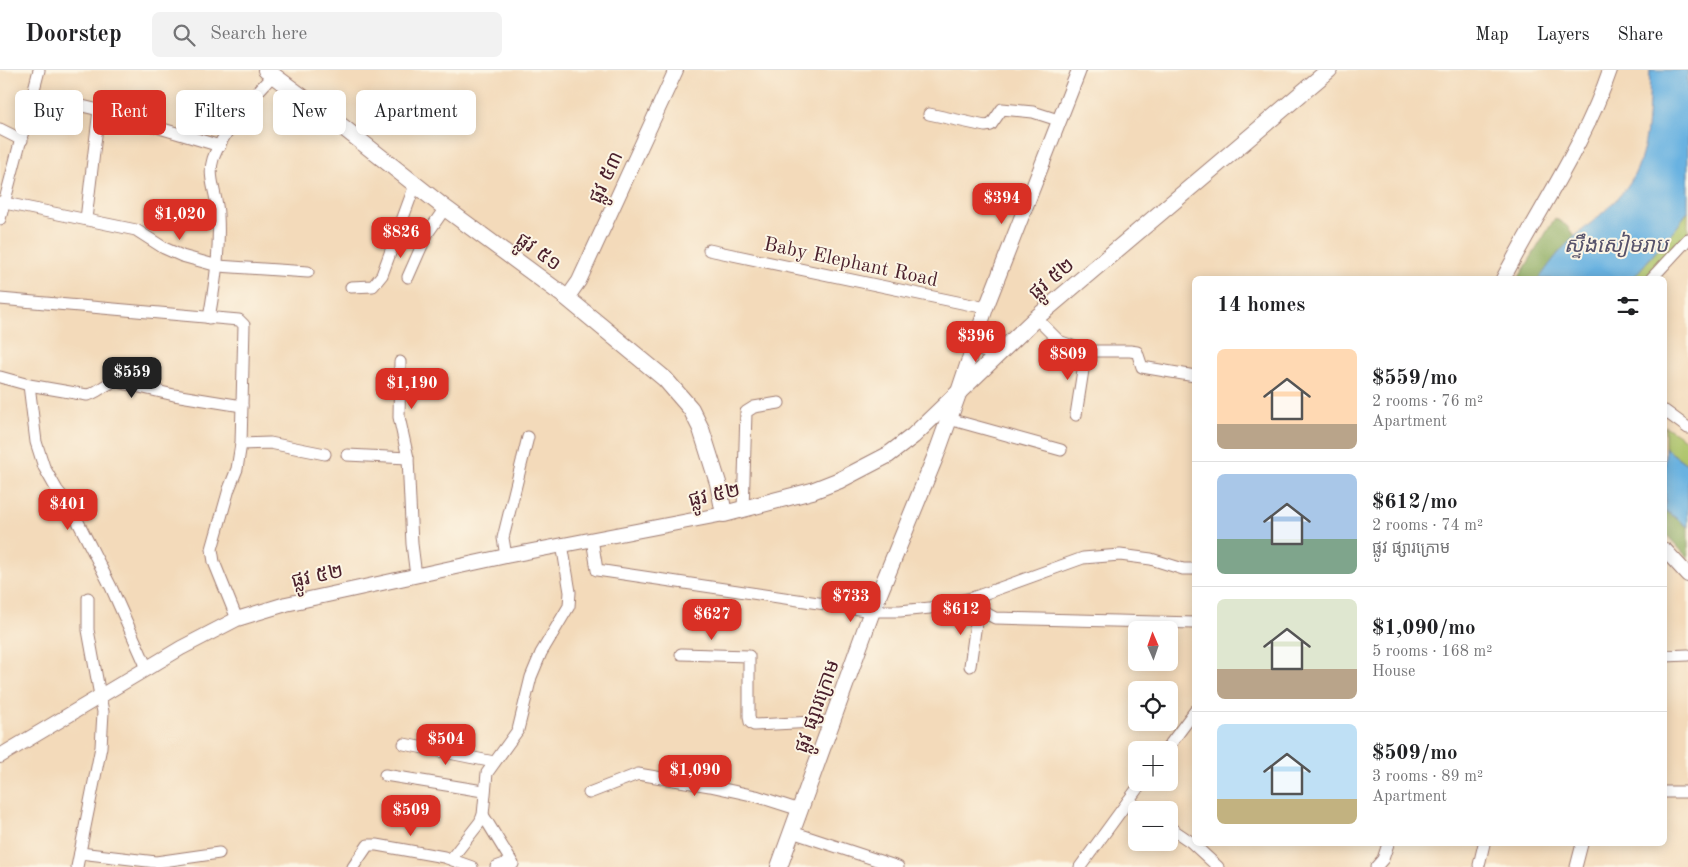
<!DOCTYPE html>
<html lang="en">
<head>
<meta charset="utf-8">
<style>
  :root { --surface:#fff; --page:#f2f2f2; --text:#202124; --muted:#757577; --line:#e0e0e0; --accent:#d93025 }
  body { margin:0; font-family:"Old Standard TT","Noto Sans Khmer",serif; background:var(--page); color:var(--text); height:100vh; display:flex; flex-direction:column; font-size:19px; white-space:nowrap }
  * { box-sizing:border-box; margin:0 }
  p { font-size:16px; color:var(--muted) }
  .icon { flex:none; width:28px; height:28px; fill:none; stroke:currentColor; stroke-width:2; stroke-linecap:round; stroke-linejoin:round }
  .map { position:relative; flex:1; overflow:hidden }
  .sheet { position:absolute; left:1192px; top:206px; width:475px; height:570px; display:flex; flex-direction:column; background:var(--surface); border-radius:8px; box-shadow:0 2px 12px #0003 }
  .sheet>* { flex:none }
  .hud { position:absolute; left:15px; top:20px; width:475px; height:45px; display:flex; gap:10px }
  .needle { width:32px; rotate:358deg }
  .controls { position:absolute; left:1128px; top:551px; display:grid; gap:10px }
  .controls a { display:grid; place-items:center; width:50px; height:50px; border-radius:8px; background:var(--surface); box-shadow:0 2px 12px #0003; font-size:25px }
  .price { position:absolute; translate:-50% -42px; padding:0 11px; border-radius:10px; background:var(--accent); color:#fff; font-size:16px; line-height:32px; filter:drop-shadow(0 1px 2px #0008) }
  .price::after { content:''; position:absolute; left:50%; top:30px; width:15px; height:11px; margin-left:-8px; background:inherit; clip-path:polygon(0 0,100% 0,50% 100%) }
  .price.current { background:#222; color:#fff }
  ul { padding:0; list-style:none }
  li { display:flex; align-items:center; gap:15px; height:125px; padding:0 25px }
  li+li { border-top:1px solid var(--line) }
  li span { display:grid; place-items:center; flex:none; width:140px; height:100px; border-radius:8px; color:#555 }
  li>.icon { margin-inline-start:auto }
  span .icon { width:60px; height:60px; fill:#fffc; stroke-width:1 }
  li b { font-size:21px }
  h2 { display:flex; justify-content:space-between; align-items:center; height:60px; padding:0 25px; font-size:21px }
  .pill { padding:0 18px; border-radius:8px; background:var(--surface); box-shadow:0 2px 12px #0003; font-size:18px; line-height:45px }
  .pill.current { background:var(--accent); color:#fff }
  header { display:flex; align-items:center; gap:30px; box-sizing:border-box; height:70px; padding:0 25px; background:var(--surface); border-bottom:1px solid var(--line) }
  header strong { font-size:24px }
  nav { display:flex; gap:28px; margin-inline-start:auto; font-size:18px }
  .search { width:350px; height:45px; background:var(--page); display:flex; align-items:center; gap:12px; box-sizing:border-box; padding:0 18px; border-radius:8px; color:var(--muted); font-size:19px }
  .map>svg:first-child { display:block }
  .green { fill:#abc368; stroke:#7a714a }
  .forest { fill:#88a95c; stroke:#696444 }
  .water { fill:#69b2e1; stroke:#5a6886 }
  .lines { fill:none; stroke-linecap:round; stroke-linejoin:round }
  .minor-casing { stroke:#9e7c72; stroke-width:13 }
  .tertiary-casing { stroke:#9e7c72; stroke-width:16 }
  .secondary-casing { stroke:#9e7c72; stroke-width:18 }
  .minor { stroke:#fff; stroke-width:11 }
  .tertiary { stroke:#fff; stroke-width:14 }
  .secondary { stroke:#fff; stroke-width:16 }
  .labels { text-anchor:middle; stroke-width:4; stroke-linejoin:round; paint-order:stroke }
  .street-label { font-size:20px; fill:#4a1f2b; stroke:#fcf5e5 }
  .water-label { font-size:21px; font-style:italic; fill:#55526b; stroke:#fcf5e5 }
</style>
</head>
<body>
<header>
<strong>Doorstep</strong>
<div class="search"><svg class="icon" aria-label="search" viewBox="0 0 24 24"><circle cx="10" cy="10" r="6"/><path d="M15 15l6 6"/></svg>Search here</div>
<nav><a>Map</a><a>Layers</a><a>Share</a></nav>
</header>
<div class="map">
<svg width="1688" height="797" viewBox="0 0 1688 797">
  <rect width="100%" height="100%" fill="#fcf5e5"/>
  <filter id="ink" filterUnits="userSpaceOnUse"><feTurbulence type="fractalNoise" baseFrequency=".02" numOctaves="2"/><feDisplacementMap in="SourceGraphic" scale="10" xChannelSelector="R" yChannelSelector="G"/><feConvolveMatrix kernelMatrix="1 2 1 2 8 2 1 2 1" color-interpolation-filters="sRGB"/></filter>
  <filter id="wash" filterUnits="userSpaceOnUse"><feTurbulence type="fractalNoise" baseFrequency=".0096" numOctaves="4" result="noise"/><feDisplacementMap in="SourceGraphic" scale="20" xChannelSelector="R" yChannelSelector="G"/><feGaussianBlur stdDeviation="1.12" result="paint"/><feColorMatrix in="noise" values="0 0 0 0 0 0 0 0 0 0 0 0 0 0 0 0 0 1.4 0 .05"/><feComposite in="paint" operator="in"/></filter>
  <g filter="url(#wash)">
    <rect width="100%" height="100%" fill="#f3daba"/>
    <g class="green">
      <polygon points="1688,141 1688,164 1647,209 1632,209 1677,157"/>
      <polygon points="1665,356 1688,371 1688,395 1665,378"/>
    </g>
    <g class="forest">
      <polygon points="1555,148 1567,156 1575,167 1560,181 1539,209 1518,209"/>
      <polygon points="1665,440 1688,457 1688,488 1665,463"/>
    </g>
    <g class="water">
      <path d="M 1650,0 L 1688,0 L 1688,141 L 1677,157 L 1632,209 L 1539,209 C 1549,195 1558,182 1571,170 C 1589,154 1611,138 1626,118 C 1651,85 1648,39 1650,0 Z"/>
      <polygon points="1665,378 1688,395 1688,457 1665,440"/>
    </g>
  </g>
  <g filter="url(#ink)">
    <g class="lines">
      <defs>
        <g id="minor">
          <polyline points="32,24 99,40 220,76"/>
          <polyline points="929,44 985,56 991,55 1002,39 1033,42 1058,50"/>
          <polyline points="0,59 22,70"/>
          <polyline points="0,132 136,160 164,178 182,186 218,196 308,202"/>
          <polyline points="0,149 39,0"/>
          <polyline points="86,149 99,40"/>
          <polyline points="709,180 986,238"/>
          <polyline points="408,207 427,164 445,138"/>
          <polyline points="1651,209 1688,169"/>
          <polyline points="351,217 373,216 382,205 415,115"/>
          <polyline points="0,229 239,250 244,255 241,374 237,399 229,419 212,479 214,492 237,549"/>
          <path d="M 209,248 C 215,214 220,181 218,145 C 218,128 207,107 213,89 C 222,63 254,25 273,5"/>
          <polyline points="1036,248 1059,271 1086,281 1130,281 1137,282 1142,297 1195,306"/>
          <polyline points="400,292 399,347 408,388 412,474 416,506"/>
          <path d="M 0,307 L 29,315 L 87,325 C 99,323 106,311 118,312 L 174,325 L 242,336"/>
          <polyline points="29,315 36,372 44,397 57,420 70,436 111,517 147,598"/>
          <polyline points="1665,341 1688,358"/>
          <polyline points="1076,345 1086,281"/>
          <polyline points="949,349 1061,380"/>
          <polyline points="241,374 270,373 325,384"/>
          <polyline points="347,385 408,388"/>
          <polyline points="743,441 746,342 754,337 779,333"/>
          <polyline points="592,469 597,500 872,541 900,541 930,538 975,527 1083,488 1120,485 1151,489 1183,499 1195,499"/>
          <polyline points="506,486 503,468 528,367"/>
          <polyline points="975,527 978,539 995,548 1195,553"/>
          <polyline points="681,584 749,586 749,646 750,652 754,655 833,651"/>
          <polyline points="1665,586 1688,585"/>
          <polyline points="970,596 978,539"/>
          <polyline points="404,674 494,692"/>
          <polyline points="1166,680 1195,641"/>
          <polyline points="385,705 483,721"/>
          <polyline points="1665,722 1688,722"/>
          <polyline points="589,723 638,704 710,716 756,726 800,740"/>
          <polyline points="1128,731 1142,740"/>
          <polyline points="483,745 513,794 507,793 496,797"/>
          <polyline points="1169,757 1191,772 1218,797"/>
          <polyline points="792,762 898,797"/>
          <polyline points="80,783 156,792 219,783"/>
          <polyline points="451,789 480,752 483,745 487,703 518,660 531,607 541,583 569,536 570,522 562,474"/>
          <polyline points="1479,795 1484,774"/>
          <polyline points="77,797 101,677 103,642 88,560 88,528"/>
          <polyline points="353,797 368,775 377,775 444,787 472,797"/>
          <polyline points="1080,797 1142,712"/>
          <polyline points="1376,797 1383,789 1388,774"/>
          <polyline points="1576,797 1582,774"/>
        </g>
        <g id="tertiary">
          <path d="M 1503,209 C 1539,139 1585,74 1610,0"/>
          <polyline points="567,228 579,211 676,0"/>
          <polyline points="958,322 986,238 1079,0"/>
          <polyline points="1665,480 1688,505"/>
          <polyline points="0,686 181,578 237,549 286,534 506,486 724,444"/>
        </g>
        <g id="secondary">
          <polyline points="266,0 344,58 445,138 567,228 665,309 691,339 701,359 718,413 724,444 812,421 840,410 888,385 913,366 1036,248 1329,0"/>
          <polyline points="976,267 984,279 999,282"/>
          <polyline points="779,797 872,541 936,385 958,324"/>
        </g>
      </defs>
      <use href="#minor" class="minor-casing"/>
      <use href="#tertiary" class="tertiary-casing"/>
      <use href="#secondary" class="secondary-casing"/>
      <use href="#minor" class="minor"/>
      <use href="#tertiary" class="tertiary"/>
      <use href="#secondary" class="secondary"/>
    </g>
  </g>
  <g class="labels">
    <g class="street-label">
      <text transform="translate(605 107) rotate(-65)" y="7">ផ្លូវ ៥៣</text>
      <text transform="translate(539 181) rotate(36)" y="7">ផ្លូវ ៥១</text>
      <text transform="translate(851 191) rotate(12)" y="7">Baby Elephant Road</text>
      <text transform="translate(1051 208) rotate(-40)" y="7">ផ្លូវ ៥២</text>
      <text transform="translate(714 424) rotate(-12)" y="7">ផ្លូវ ៥២</text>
      <text transform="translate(317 505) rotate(-12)" y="7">ផ្លូវ ៥២</text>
      <text transform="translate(816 636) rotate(-70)" y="7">ផ្លូវ ផ្សារក្រោម</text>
    </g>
    <g class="water-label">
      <text x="1616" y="182">ស្ទឹងសៀមរាប</text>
    </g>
  </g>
</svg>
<div class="controls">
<a><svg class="needle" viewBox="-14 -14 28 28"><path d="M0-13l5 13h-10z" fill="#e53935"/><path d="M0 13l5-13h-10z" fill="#757577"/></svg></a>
<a><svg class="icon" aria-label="locate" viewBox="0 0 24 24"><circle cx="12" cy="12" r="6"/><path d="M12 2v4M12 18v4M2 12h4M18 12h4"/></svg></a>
<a>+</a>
<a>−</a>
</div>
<b class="price" style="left:1002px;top:155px">$394</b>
<b class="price" style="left:180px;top:171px">$1,020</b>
<b class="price" style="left:401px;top:189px">$826</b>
<b class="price" style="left:976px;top:293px">$396</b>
<b class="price" style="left:1068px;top:311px">$809</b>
<b class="price current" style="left:132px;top:329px">$559</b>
<b class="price" style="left:412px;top:340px">$1,190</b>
<b class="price" style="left:68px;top:461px">$401</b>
<b class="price" style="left:851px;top:553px">$733</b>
<b class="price" style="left:961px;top:566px">$612</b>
<b class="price" style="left:712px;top:571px">$627</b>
<b class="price" style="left:446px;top:696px">$504</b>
<b class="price" style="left:695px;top:727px">$1,090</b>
<b class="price" style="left:411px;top:767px">$509</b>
<div class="hud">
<a class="pill">Buy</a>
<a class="pill current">Rent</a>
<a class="pill">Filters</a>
<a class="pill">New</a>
<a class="pill">Apartment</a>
</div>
<section class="sheet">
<h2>14 homes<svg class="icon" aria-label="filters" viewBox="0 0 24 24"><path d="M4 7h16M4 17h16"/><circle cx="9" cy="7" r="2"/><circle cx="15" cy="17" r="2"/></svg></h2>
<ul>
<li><span style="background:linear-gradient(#ffd9b3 75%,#b9a48a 0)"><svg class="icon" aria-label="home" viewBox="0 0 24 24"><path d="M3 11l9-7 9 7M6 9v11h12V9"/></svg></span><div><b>$559/mo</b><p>2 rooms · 76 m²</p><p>Apartment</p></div></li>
<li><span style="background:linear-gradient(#a9c7e8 65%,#7fa58c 0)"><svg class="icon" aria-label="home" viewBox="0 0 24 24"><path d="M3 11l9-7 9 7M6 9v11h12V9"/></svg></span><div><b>$612/mo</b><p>2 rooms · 74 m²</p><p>ផ្លូវ ផ្សារក្រោម</p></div></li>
<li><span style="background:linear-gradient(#dfe7d0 70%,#b9a48a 0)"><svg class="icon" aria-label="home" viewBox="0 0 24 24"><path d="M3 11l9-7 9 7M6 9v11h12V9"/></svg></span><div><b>$1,090/mo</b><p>5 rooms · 168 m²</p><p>House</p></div></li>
<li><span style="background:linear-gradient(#bfe0f5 75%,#c2b280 0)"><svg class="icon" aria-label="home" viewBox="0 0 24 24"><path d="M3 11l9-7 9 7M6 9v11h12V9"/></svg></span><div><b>$509/mo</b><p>3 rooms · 89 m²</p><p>Apartment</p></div></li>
</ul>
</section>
</div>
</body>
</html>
